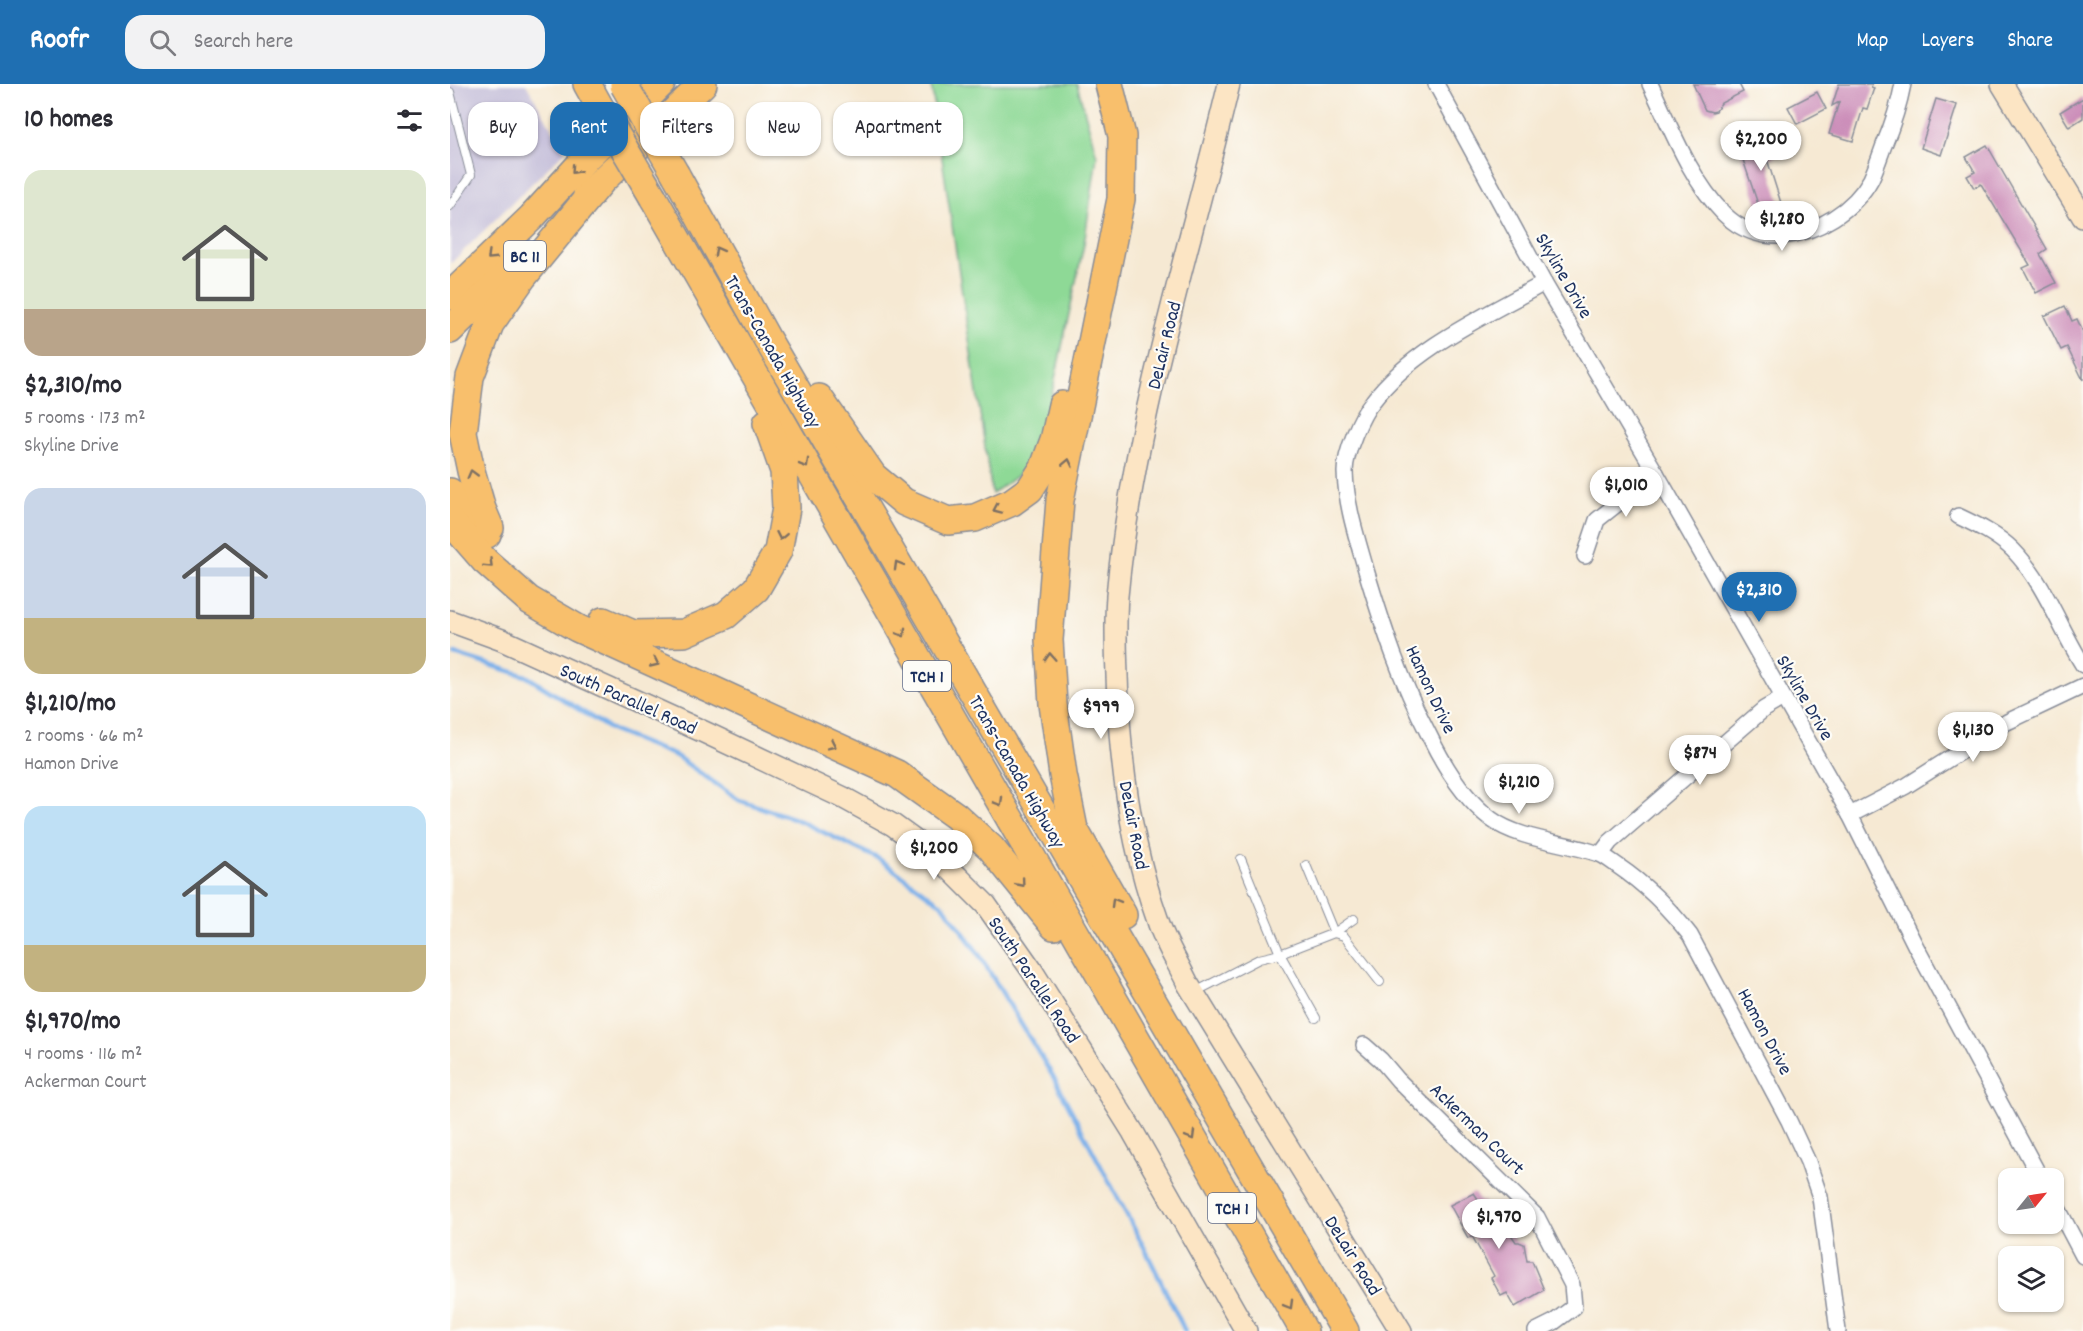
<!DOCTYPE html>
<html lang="en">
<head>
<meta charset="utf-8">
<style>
  :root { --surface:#fff; --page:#f2f2f3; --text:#2b2b33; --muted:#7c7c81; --accent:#1f6fb2 }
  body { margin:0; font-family:Dekko,sans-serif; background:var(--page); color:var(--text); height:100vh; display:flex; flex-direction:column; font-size:22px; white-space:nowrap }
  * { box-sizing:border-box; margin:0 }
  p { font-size:20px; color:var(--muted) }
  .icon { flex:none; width:33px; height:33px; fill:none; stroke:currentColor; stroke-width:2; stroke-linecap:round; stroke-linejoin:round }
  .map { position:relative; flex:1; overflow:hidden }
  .details { display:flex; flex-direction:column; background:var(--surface); width:450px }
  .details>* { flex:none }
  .top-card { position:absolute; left:18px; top:18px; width:570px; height:54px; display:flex; gap:12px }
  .needle { width:39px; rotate:60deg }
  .fabs { position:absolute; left:1548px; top:1084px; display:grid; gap:12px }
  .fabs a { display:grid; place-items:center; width:66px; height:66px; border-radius:12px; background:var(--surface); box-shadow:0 2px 4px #0004; font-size:30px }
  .price { position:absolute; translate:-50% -51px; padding:0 14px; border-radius:21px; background:#fff; color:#222; font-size:20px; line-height:39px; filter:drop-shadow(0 2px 3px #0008) }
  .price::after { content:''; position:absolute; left:50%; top:36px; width:18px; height:14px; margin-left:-9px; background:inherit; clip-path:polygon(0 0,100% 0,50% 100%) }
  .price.active { background:var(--accent); color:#fff }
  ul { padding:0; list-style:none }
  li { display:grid; align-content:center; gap:12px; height:318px; padding:0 24px }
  li span { display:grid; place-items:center; height:186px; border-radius:18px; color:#555 }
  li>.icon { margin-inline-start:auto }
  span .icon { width:108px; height:108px; fill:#fffc; stroke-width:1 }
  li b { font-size:26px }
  h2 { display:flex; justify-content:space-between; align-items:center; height:72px; padding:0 24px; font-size:26px }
  .pill { padding:0 21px; border-radius:18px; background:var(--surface); box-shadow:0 2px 4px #0004; font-size:21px; line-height:54px }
  .pill.active { background:var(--accent); color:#fff }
  header { display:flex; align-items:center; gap:36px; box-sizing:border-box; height:84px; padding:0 30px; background:var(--accent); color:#fff }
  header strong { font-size:28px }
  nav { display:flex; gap:33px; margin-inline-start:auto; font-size:21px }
  .search { width:420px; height:54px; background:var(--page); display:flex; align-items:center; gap:15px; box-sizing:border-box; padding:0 21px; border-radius:18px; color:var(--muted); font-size:22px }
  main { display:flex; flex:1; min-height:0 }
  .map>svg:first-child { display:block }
  .industrial { fill:#c6c0da }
  .green { fill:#8ed996; stroke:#54847a; stroke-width:1.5 }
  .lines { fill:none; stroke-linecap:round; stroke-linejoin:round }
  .stream { stroke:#7db1ea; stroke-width:4.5 }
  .building { fill:#cc8eb9 }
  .lane-casing { stroke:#888c98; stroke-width:10 }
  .street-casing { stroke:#888c98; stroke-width:18 }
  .secondary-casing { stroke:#888c98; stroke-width:24 }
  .highway-casing { stroke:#888c98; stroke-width:30 }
  .lane { stroke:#fff; stroke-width:8 }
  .street { stroke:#fff; stroke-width:15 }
  .secondary { stroke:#fce5c4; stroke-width:21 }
  .highway { stroke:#f8bf6c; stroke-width:27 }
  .highway-bridge-casing { stroke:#888c98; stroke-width:30; stroke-linecap:butt }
  .highway-bridge { stroke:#f8bf6c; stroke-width:27 }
  .oneway { stroke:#7e7064 }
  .labels { text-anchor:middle; stroke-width:4.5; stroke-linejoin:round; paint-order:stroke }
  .shield { fill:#fdfcf7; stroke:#5f6c8c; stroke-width:1.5 }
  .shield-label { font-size:18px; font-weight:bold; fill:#1b2f5e }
  .street-label { font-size:20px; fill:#1b2f5e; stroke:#fdfcf7 }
</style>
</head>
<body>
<header>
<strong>Roofr</strong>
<div class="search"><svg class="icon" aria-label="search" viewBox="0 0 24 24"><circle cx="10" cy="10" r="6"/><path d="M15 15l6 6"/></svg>Search here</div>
<nav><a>Map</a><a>Layers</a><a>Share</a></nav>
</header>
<main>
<section class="details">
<h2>10 homes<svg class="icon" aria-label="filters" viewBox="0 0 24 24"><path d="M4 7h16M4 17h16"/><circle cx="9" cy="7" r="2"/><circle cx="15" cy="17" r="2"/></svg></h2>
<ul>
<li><span style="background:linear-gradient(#dfe7d0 75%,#b9a48a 0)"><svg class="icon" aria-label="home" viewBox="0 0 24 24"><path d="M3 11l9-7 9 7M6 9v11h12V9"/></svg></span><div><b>$2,310/mo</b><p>5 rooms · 173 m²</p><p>Skyline Drive</p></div></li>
<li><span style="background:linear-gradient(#c9d6e8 70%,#c2b280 0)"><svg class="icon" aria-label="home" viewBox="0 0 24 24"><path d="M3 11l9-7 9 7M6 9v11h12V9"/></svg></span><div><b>$1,210/mo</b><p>2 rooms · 66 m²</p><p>Hamon Drive</p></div></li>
<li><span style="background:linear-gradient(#bfe0f5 75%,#c2b280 0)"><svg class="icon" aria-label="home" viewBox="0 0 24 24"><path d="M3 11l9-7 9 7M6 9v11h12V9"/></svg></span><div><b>$1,970/mo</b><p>4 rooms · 116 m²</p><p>Ackerman Court</p></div></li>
</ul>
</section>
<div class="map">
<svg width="1633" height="1247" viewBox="0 0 1633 1247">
  <rect width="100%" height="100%" fill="#fdfcf7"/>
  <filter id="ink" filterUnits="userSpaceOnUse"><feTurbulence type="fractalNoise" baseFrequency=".0167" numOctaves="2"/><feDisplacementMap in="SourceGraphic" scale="12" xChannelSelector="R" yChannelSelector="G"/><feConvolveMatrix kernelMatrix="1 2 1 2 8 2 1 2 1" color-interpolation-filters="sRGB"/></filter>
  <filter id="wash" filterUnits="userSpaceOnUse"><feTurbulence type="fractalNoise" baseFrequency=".008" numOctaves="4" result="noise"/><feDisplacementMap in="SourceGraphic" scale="24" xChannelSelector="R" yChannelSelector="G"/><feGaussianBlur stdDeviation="1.35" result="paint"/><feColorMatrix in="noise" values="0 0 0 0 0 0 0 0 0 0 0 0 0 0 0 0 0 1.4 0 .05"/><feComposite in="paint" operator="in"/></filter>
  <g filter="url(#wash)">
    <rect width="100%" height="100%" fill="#f6e9d3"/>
    <polygon class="industrial" points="0,0 76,0 115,67 0,180"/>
    <polygon class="green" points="481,0 627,0 647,72 634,160 591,360 569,390 542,410"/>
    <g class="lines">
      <polyline class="stream" points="5,570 76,592 163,647 226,672 289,716 348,736 429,775 494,822 528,869 604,994 695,1165 735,1247"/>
    </g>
    <g id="blocks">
      <g class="building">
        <polygon points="1243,0 1289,0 1293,8 1271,19 1266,27 1262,28 1255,26"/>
        <polygon points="1389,0 1422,0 1421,3 1424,4 1417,25 1413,24 1403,57 1379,50 1389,18 1382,22"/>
        <polygon points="1367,8 1376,25 1347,40 1338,23"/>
        <polygon points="1633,14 1633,34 1619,43 1610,28"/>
        <polygon points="1486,15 1507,21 1491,71 1471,64"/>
        <polygon points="1320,53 1326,72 1317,75 1331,119 1310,126 1289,64"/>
        <polygon points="1537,61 1597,165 1590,170 1606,199 1586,209 1573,184 1580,181 1531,100 1524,104 1517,92 1525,88 1516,73"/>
        <polygon points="1615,222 1622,237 1627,235 1633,248 1633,296 1617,263 1611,266 1594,232"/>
        <polygon points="1024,1109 1030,1118 1033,1117 1038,1125 1043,1124 1066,1158 1069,1158 1074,1160 1077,1177 1082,1177 1094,1206 1065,1223 1057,1209 1051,1212 1041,1194 1044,1192 1022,1152 1018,1154 1000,1121"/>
      </g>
    </g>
  </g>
  <g filter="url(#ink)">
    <use href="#blocks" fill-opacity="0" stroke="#888c98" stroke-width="1.5"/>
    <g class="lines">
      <defs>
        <g id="lane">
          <polyline points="0,8 21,91 0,122"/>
          <polyline points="791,775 830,870 866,934"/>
          <polyline points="856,781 884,849 894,852 930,898"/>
          <polyline points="745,908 809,875 830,870 884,849 904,835"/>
        </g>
        <g id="street">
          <polyline points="986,0 1094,199 1206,389 1400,731 1465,861 1591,1095"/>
          <path d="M 1200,0 C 1221,44 1240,95 1274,130 C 1290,146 1311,153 1332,152 C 1367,149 1404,126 1421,95 C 1426,84 1430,72 1434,61 C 1442,42 1449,21 1453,0"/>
          <path d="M 1094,199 C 1036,232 964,263 923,317 C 911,331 895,369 895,388 C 896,421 907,454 916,486 C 934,546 950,595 979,651 C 994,682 1013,714 1041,735 C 1069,756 1116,758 1149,770 C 1155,772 1162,778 1168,782 C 1196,801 1219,824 1240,851 L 1339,1037 L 1358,1078 L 1370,1113 L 1388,1247"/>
          <path d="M 1508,432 C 1527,441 1548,451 1563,466 C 1595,499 1609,543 1633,581"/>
          <polyline points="1135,472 1147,436 1206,389"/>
          <polyline points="1400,731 1456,702 1557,638 1633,602"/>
          <polyline points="1151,770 1160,758 1314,625 1333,614"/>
          <polyline points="914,961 931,976 948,996 1087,1133 1122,1201 1124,1223 1104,1238 1086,1247"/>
          <polyline points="1604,1117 1633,1172"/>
        </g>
        <g id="secondary">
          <path d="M 779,0 C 739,169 683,338 667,512 C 665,538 666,565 667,591 C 669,673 680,759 708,837 C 715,859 728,879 738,900 L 951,1247"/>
          <polyline points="1552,0 1633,133"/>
          <polyline points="0,537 52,556 254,648 392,713 443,741 490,775 536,821 581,885 683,1048 796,1247"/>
        </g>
        <g id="highway">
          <polyline points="137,0 151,25"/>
          <polyline points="659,0 672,52 671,115 610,416 599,556 603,620 613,691 624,745 673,831"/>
          <polyline points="226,91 317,255 895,1247"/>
          <polyline points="137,111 253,0"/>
          <polyline points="203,113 854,1247"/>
          <polyline points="0,212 82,133 137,73 211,0"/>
          <polyline points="0,246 67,180"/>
          <polyline points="369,314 423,392 454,418 498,437 525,434 562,418 580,405 594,383 604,356 612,321"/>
          <polyline points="0,408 37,450"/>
          <polyline points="0,437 35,477 79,516 127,544 447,690 506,732 541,764 604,842"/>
          <polyline points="40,444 32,425 21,387 13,349 20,293 40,240 73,193 150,99"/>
          <polyline points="153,537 183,550 234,549 276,531 306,505 328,467 336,424 334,387 317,339"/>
        </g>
      </defs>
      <use href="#lane" class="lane-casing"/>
      <use href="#street" class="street-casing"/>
      <use href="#secondary" class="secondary-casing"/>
      <use href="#highway" class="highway-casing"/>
      <use href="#lane" class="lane"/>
      <use href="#street" class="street"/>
      <use href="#secondary" class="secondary"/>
      <use href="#highway" class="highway"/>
      <defs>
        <g id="highway-bridge">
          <polyline points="174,1 226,91"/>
          <polyline points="151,25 203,113"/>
        </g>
      </defs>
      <use href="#highway-bridge" class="highway-bridge-casing"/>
      <use href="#highway-bridge" class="highway-bridge"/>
    </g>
    <defs><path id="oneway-chevron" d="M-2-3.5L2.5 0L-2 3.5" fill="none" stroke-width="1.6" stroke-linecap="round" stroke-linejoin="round" transform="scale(1.5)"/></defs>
    <g class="oneway">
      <use href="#oneway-chevron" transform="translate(125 86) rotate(132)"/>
      <use href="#oneway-chevron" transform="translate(268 167) rotate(-119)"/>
      <use href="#oneway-chevron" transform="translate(41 172) rotate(136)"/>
      <use href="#oneway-chevron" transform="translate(618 379) rotate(-78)"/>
      <use href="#oneway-chevron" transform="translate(355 380) rotate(60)"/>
      <use href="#oneway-chevron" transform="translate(22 390) rotate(-105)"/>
      <use href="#oneway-chevron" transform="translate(547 425) rotate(156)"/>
      <use href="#oneway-chevron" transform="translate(331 452) rotate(101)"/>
      <use href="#oneway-chevron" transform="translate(39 480) rotate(44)"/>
      <use href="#oneway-chevron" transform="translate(448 481) rotate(-120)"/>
      <use href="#oneway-chevron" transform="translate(452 549) rotate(60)"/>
      <use href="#oneway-chevron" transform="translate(600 573) rotate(-93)"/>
      <use href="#oneway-chevron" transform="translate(205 579) rotate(25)"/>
      <use href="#oneway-chevron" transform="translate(382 661) rotate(25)"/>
      <use href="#oneway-chevron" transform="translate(549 718) rotate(60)"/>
      <use href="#oneway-chevron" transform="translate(571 799) rotate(50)"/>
      <use href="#oneway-chevron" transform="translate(665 818) rotate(-120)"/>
      <use href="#oneway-chevron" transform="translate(741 1052) rotate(60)"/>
      <use href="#oneway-chevron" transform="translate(839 1221) rotate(60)"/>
    </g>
  </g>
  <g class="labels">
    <g class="shield">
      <rect x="54" y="157" width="42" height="30" rx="4.5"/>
      <rect x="453" y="577" width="48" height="30" rx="4.5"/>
      <rect x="758" y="1109" width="48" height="30" rx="4.5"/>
    </g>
    <g class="shield-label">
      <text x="75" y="178">BC 11</text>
      <text x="477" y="598">TCH 1</text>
      <text x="782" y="1130">TCH 1</text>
    </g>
    <g class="street-label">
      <text transform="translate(1115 191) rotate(60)" y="7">Skyline Drive</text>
      <text transform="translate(713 261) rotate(-76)" y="7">DeLair Road</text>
      <text transform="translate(324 267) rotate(60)" y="7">Trans-Canada Highway</text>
      <text transform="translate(982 605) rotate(65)" y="7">Hamon Drive</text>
      <text transform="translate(1356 613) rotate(60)" y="7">Skyline Drive</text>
      <text transform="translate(179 614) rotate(24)" y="7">South Parallel Road</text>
      <text transform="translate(568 687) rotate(60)" y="7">Trans-Canada Highway</text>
      <text transform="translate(685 741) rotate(79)" y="7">DeLair Road</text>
      <text transform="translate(585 895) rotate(56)" y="7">South Parallel Road</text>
      <text transform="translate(1316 947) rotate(62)" y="7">Hamon Drive</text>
      <text transform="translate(1028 1044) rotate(44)" y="7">Ackerman Court</text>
      <text transform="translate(904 1171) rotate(58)" y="7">DeLair Road</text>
    </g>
  </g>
</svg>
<div class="fabs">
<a><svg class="needle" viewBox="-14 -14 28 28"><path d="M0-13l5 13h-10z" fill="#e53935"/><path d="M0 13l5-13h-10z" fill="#7c7c81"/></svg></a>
<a><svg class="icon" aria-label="layers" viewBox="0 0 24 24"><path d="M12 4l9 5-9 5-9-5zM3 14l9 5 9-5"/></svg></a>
</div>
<b class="price" style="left:1311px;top:88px">$2,200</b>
<b class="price" style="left:1332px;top:168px">$1,280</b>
<b class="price" style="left:1176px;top:434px">$1,010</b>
<b class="price active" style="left:1309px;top:539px">$2,310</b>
<b class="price" style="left:651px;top:656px">$999</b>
<b class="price" style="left:1523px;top:679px">$1,130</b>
<b class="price" style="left:1250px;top:702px">$874</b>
<b class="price" style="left:1069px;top:731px">$1,210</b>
<b class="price" style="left:484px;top:797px">$1,200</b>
<b class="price" style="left:1049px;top:1166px">$1,970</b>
<div class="top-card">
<a class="pill">Buy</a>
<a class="pill active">Rent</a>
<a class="pill">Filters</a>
<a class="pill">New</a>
<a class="pill">Apartment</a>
</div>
</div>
</main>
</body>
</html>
